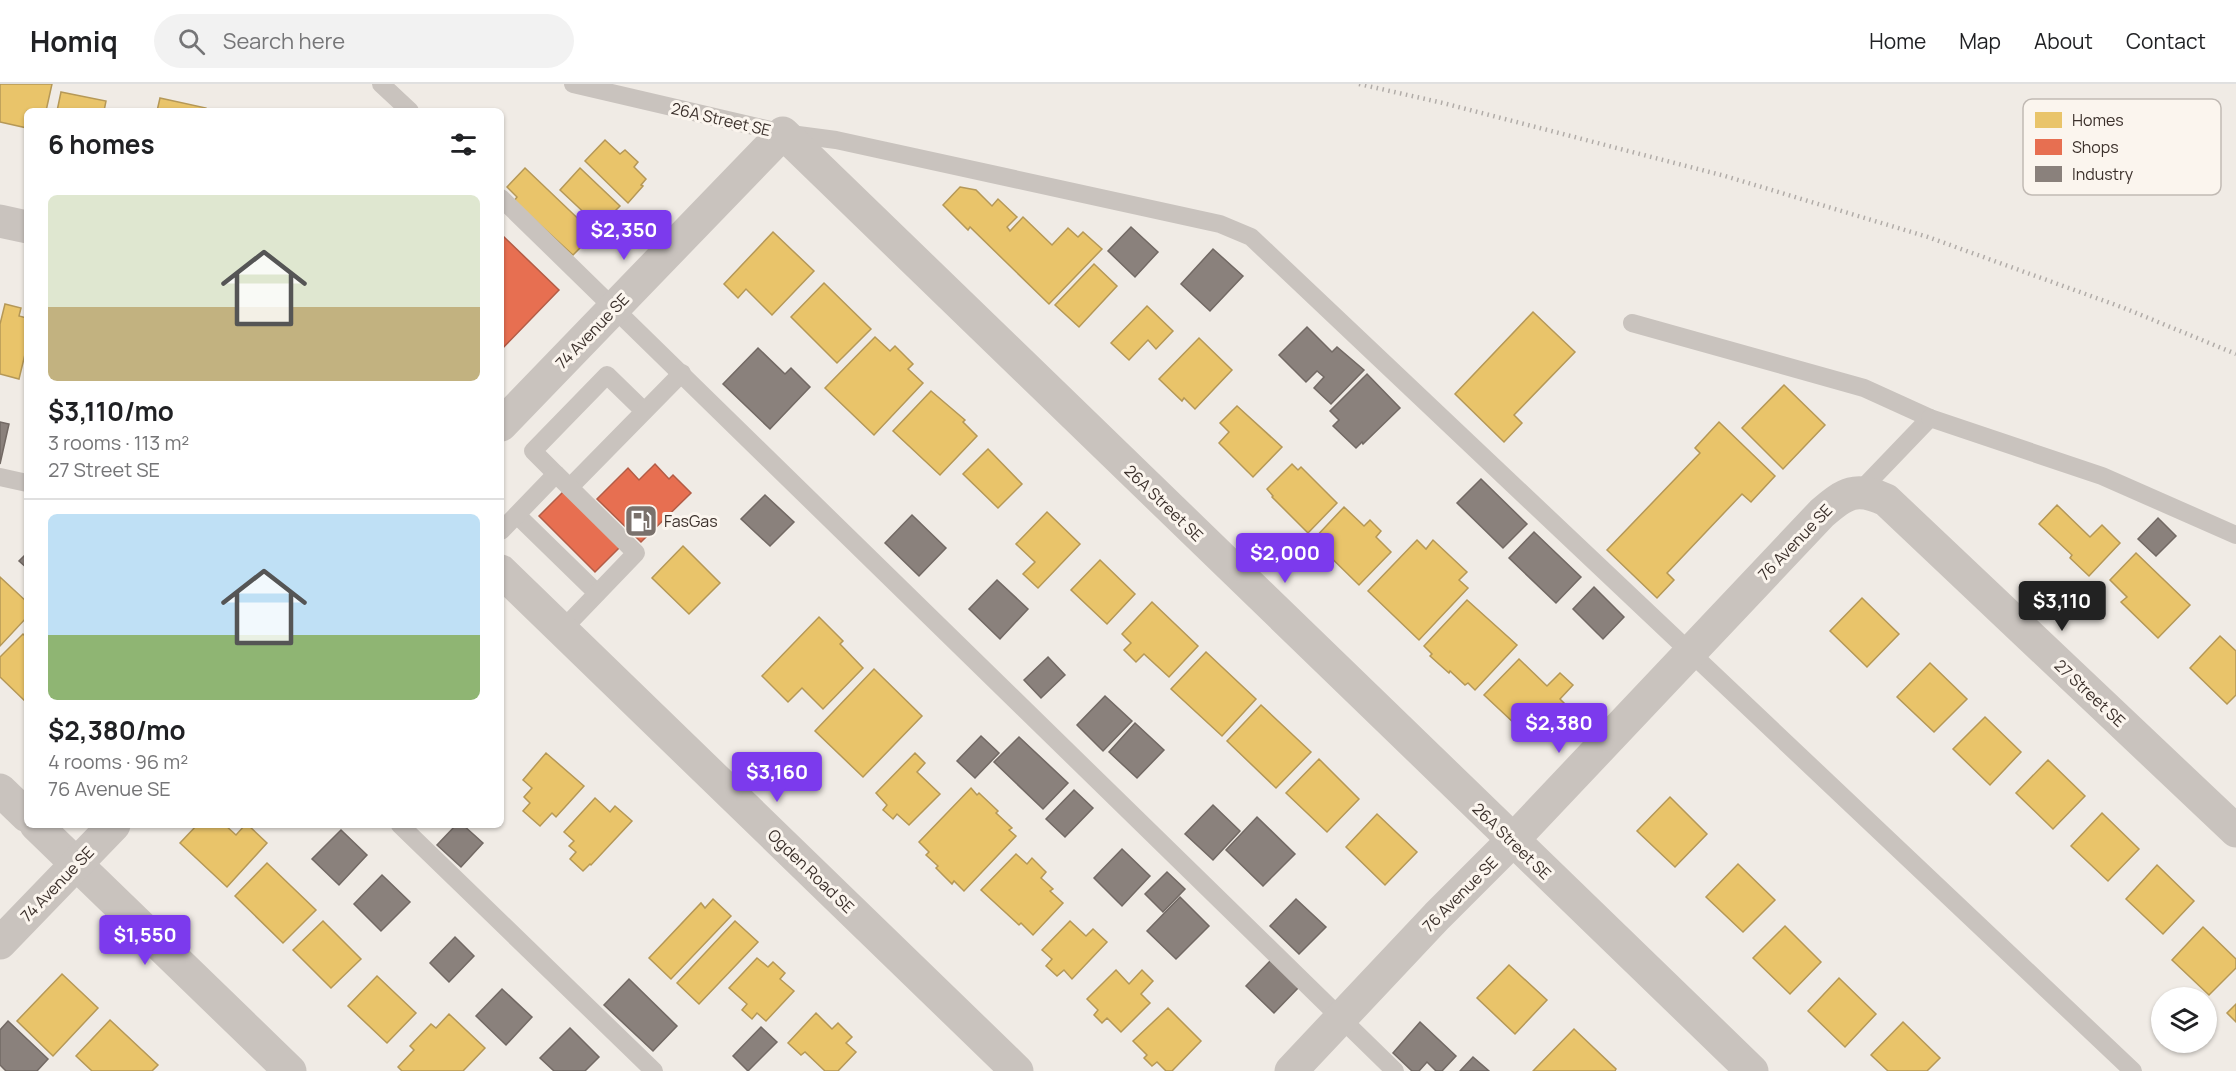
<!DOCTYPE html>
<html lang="en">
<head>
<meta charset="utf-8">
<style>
  :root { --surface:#fff; --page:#f2f2f2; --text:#202124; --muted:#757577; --line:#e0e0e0; --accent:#7c3aed }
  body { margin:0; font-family:Manrope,sans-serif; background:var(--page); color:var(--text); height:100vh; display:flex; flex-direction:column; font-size:22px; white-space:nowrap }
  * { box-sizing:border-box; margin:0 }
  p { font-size:20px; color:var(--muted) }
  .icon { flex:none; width:33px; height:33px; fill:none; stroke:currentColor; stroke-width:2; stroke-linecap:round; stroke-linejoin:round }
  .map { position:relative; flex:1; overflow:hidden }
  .panel { position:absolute; left:24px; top:24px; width:480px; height:720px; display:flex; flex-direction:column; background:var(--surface); border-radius:9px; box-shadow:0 2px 4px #0004 }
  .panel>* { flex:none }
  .buttons { position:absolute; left:2151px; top:903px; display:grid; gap:12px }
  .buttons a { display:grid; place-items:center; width:66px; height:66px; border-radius:50%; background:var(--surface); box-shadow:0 2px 4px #0004; font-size:30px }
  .price { position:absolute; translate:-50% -51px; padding:0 14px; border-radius:6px; background:var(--accent); color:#fff; font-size:20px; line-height:39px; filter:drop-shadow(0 2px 3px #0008) }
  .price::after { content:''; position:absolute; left:50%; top:36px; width:18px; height:14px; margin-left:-9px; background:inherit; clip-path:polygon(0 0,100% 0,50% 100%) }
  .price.current { background:#222; color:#fff }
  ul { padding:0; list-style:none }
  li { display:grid; align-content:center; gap:12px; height:318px; padding:0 24px }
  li+li { border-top:2px solid var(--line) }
  li span { display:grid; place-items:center; height:186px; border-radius:9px; color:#555 }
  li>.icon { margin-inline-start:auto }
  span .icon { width:108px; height:108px; fill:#fffc; stroke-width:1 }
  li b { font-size:26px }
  h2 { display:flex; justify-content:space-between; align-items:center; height:72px; padding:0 24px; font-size:26px }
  header { display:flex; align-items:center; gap:36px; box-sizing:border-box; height:84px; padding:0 30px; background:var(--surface); border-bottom:2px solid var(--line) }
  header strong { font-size:28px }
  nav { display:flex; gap:33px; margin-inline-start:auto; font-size:21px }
  .search { width:420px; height:54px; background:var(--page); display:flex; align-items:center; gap:15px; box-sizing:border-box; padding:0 21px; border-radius:33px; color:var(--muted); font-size:22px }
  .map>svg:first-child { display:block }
  .homes { fill:#e9c46a; stroke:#b59857; stroke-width:1.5 }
  .shops { fill:#e76f51; stroke:#b35c46; stroke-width:1.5 }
  .industry { fill:#8a817c; stroke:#726964; stroke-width:1.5 }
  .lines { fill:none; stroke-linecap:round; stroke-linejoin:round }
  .service { stroke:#c9c3be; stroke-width:18 }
  .minor { stroke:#c9c3be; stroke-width:33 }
  .tertiary { stroke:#c9c3be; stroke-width:33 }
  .rail { stroke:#b1aca8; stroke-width:4.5; stroke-dasharray:1.5 4.5; stroke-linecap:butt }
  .labels { text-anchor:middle; stroke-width:6; stroke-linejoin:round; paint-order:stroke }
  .street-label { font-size:16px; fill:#3b302b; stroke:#fbf5ee }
  .poi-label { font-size:16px; fill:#3b302b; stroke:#fbf5ee; text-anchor:start }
  .key { fill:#fbf5ee; stroke:#c1bab4; stroke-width:1.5 }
  .key-label { font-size:16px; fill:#3b302b }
</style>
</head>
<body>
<header>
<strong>Homiq</strong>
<div class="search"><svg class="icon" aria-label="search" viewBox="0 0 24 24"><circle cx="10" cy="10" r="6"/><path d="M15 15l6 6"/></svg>Search here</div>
<nav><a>Home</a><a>Map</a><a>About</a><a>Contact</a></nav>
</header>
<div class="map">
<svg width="2236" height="987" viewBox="0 0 2236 987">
  <rect width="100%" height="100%" fill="#f0ebe5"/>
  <g class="homes">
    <polygon points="0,0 52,0 46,27 27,27 27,44 0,38"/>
    <polygon points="61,8 106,17 104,27 57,27"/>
    <polygon points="160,14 206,24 206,27 157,27"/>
    <polygon points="605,56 620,70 625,66 638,78 634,83 646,95 641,101 643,102 628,119 585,77"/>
    <polygon points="525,84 591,147 586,153 588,156 573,171 514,117 517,113 507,103"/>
    <polygon points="580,84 620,122 603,139 597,133 593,137 560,106"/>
    <polygon points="960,103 976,106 992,122 998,115 1017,133 1007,143 1010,147 1023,133 1052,161 1068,144 1078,153 1083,148 1102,165 1049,220 970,143 968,146 943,121"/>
    <polygon points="773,148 814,187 772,231 746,205 738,214 724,200"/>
    <polygon points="1094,180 1117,202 1079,243 1055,221"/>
    <polygon points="824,199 871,245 837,279 791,233"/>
    <polygon points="5,220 21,224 19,232 27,234 27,262 19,295 0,290 0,240"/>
    <polygon points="1147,222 1173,247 1156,265 1148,256 1129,276 1111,259"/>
    <polygon points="1533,228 1575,268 1514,331 1522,339 1504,358 1455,310"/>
    <polygon points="875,253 890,267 895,262 913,280 908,285 923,299 874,351 825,304"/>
    <polygon points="1199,254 1232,286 1195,325 1184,314 1182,317 1159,295"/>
    <polygon points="1784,301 1825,341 1783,385 1742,344"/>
    <polygon points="931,307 965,336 963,338 977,352 940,391 893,347"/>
    <polygon points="1237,322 1282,363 1253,393 1219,359 1229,348 1220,339"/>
    <polygon points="1719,338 1775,392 1751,418 1742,410 1667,489 1674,496 1657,514 1607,466 1700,369 1695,364"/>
    <polygon points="988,365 1022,400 998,424 963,390"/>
    <polygon points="1292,380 1298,386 1301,383 1337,419 1308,449 1272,413 1273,412 1267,405"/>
    <polygon points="2057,421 2090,453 2102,441 2120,459 2089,492 2070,474 2072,471 2039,440"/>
    <polygon points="1344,423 1364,442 1370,436 1381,447 1376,453 1391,468 1359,501 1313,456"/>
    <polygon points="1047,428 1080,460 1038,504 1023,490 1035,478 1016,460"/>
    <polygon points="1417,456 1426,465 1433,456 1467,488 1459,496 1468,504 1419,556 1368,507"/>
    <polygon points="683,462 720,499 689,530 652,494"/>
    <polygon points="2136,469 2190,521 2158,554 2121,518 2127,513 2110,496"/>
    <polygon points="1100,476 1135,510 1107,540 1071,506"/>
    <polygon points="0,493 27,518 27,533 0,562"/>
    <polygon points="1862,514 1899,550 1867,583 1830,547"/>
    <polygon points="1467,516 1517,561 1475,606 1468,599 1465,601 1450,587 1449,589 1430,572 1432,570 1424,562"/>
    <polygon points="1152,518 1198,562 1169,593 1144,570 1136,578 1124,566 1131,559 1122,550"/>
    <polygon points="819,533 843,557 840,560 863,584 823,625 802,604 788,618 762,592"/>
    <polygon points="23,550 27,554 27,619 0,593 0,573"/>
    <polygon points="2220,552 2236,567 2236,611 2227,620 2190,584"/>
    <polygon points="1206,568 1256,615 1222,652 1171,605"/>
    <polygon points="1519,575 1547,602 1560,589 1573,601 1560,615 1565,620 1531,655 1484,611"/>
    <polygon points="1930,579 1967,615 1934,648 1897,613"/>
    <polygon points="874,585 922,632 863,693 815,647"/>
    <polygon points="1261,621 1311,668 1276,704 1227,657"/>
    <polygon points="1985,633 2021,668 1990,701 1953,665"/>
    <polygon points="546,669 584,702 556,733 552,729 540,742 523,727 530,719 524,713 532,704 523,696"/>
    <polygon points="915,669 925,679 917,688 940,710 909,741 897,730 893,735 883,726 887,721 876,709"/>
    <polygon points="1319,675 1359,715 1327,748 1286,709"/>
    <polygon points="2048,676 2085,712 2053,745 2016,709"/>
    <polygon points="971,704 977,711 979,709 998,727 996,729 1012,744 1009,746 1016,752 964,807 954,797 952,800 936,784 938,782 926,771 929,768 919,758"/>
    <polygon points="1670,713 1707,750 1675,783 1637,747"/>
    <polygon points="595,714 610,728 615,722 632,737 591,781 590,780 583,787 570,775 576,768 569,762 574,757 564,748"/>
    <polygon points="2102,729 2139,765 2108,797 2071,762"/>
    <polygon points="1377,730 1417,768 1385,801 1346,763"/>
    <polygon points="197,741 225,741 236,751 245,741 248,741 267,759 227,803 180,759"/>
    <polygon points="1016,770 1027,780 1032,774 1046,788 1041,794 1053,805 1050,807 1063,819 1033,851 1021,839 1019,841 981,806"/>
    <polygon points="267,779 316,826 283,859 235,812"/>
    <polygon points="1738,780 1775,816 1743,848 1706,813"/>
    <polygon points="2157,781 2194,817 2163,850 2126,815"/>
    <polygon points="713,815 731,832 671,895 649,874 701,819 705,824"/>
    <polygon points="323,837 361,875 331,904 293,866"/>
    <polygon points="735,837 758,858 699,920 677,899"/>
    <polygon points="1070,837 1086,852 1093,845 1107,858 1072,895 1064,886 1057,892 1046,882 1052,875 1042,866"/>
    <polygon points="1785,842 1821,878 1790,910 1753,874"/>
    <polygon points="2203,843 2236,875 2236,884 2209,911 2172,876"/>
    <polygon points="757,874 768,883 773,878 785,889 780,895 794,907 766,937 757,929 752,935 742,926 747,920 729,904"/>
    <polygon points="1509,881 1547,916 1515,950 1477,914"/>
    <polygon points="1116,886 1129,900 1142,886 1153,897 1141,910 1150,919 1121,948 1107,934 1102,939 1094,931 1098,926 1087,915"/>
    <polygon points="62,890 98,924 53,972 17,937"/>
    <polygon points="377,892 416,929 387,959 348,922"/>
    <polygon points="1839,894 1876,930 1845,963 1808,927"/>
    <polygon points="2236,920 2236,938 2227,929"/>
    <polygon points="1168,924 1201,957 1172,987 1166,987 1157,978 1152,982 1144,974 1147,971 1133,957"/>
    <polygon points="816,929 832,945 838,939 852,953 846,959 856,968 838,987 825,987 805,968 801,971 788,959"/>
    <polygon points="449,930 485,964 463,987 402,987 398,983 414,966 410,962 431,940 436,944"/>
    <polygon points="110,936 158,981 152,987 92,987 76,972"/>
    <polygon points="1903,938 1940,974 1927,987 1888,987 1871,971"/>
    <polygon points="1574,945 1616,985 1615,987 1533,987"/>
  </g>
  <g class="shops">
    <polygon points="501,150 559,206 501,266"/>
    <polygon points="655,380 669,395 673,391 691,409 641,458 597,415 628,384 639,396"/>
    <polygon points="565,406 621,462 595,488 539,432"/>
  </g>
  <g class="industry">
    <polygon points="1131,143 1158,168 1135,193 1108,167"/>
    <polygon points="1213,165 1243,192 1210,227 1181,200"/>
    <polygon points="1307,243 1332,268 1337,263 1364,286 1331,320 1314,304 1324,293 1317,287 1306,298 1279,271"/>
    <polygon points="758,264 785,290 791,284 810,303 770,345 723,300"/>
    <polygon points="1367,290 1400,324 1363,360 1362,358 1356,364 1333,342 1339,336 1330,327"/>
    <polygon points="0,338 9,340 0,380"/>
    <polygon points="1481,395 1527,440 1503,464 1457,419"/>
    <polygon points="765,411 794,438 770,462 741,435"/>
    <polygon points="912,431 946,464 919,492 885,459"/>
    <polygon points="2158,434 2176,452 2156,472 2138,455"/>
    <polygon points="1534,448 1581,493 1556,519 1509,474"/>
    <polygon points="27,469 27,484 19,477"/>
    <polygon points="997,496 1028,525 1000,555 969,525"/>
    <polygon points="1594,503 1624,533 1603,555 1573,525"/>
    <polygon points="1048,573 1065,591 1041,614 1024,596"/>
    <polygon points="1105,612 1132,637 1103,667 1077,641"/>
    <polygon points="1135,639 1164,666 1137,694 1109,668"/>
    <polygon points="981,652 999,669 975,694 957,677"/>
    <polygon points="1019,653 1068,699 1043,725 994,678"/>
    <polygon points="1074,706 1093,724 1065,753 1046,735"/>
    <polygon points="1213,721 1240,747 1213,776 1185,750"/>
    <polygon points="1257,733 1295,770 1263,802 1226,766"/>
    <polygon points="456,741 463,741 483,759 461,783 437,761"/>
    <polygon points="341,746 367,771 339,801 312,775"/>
    <polygon points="1122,765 1150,792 1122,822 1094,794"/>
    <polygon points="1167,788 1185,805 1163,828 1145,810"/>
    <polygon points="382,791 410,818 381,847 354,820"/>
    <polygon points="1180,813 1209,842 1176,875 1147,847"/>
    <polygon points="1296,815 1326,843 1299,870 1270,842"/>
    <polygon points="455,853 474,872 449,898 430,879"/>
    <polygon points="1271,876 1299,903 1274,929 1246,902"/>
    <polygon points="629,895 677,942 653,967 604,921"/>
    <polygon points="502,905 532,933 506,961 476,932"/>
    <polygon points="8,937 48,975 37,987 6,987 0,981 0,946"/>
    <polygon points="1420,938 1456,972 1442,987 1436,987 1427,978 1419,987 1412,987 1393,969"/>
    <polygon points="761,943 777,958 748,987 733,972"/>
    <polygon points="570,944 599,973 585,987 554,987 540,974"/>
    <polygon points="1473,973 1489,987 1460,987"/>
  </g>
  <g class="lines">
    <g class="service">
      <polyline points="381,0 410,27"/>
      <polyline points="573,0 783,49 836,56 1220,140 1251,153 2133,987"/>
      <polyline points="501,114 1395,987"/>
      <polyline points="1632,239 1864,304 1930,334 1859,408"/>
      <polyline points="1930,334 2102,392 2236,451"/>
      <polyline points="556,390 533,367 607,291 644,327"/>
      <polyline points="0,393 27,399"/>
      <polyline points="570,403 682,289"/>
      <polyline points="517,431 597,509"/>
      <polyline points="501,447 556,390 636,469 562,546"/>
      <polyline points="400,741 654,987"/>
    </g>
    <g class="minor">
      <polyline points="501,341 783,49 1752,987"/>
      <polyline points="0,706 27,732"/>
      <polyline points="36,741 290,987"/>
      <polyline points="0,859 114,741"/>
      <path d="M 1291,987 L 1437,832 L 1512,757 L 1822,429 C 1845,409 1856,402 1886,416 L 2236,747"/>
    </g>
    <g class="tertiary">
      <polyline points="0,137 27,143"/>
      <polyline points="501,487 1017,987"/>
    </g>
    <polyline class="rail" points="1359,0 1443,19 1725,92 1928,153 2124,224 2236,270"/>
  </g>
  <defs>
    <symbol id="fuel-square" viewBox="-11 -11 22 22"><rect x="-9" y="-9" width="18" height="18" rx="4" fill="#7a716c" stroke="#fbf5ee"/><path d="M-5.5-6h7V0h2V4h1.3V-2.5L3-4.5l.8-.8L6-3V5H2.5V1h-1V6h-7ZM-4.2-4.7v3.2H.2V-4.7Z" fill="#fff"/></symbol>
  </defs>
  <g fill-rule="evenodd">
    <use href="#fuel-square" x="622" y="418" width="38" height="38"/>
  </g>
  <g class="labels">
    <g class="street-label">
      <text transform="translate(721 35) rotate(13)" y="6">26A Street SE</text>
      <text transform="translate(592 247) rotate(-46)" y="6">74 Avenue SE</text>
      <text transform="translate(1164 419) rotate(44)" y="6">26A Street SE</text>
      <text transform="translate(1795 458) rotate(-46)" y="6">76 Avenue SE</text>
      <text transform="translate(2090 609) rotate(43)" y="6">27 Street SE</text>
      <text transform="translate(1512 757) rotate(44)" y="6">26A Street SE</text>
      <text transform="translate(811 787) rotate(44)" y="6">Ogden Road SE</text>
      <text transform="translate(57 800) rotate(-46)" y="6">74 Avenue SE</text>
      <text transform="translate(1460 810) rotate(-45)" y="6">76 Avenue SE</text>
    </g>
    <g class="poi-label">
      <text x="664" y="443">FasGas</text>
    </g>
  </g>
  <rect x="2023" y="15" width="198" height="96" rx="9" class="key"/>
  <rect x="2035" y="28" width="27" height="16" fill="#e9c46a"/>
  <rect x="2035" y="55" width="27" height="16" fill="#e76f51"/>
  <rect x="2035" y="82" width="27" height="16" fill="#8a817c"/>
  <g class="key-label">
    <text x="2072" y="42">Homes</text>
    <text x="2072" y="69">Shops</text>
    <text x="2072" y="96">Industry</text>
  </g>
</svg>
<div class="buttons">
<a><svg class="icon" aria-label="layers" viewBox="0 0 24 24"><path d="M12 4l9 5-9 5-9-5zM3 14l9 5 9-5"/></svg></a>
</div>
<b class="price" style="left:624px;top:177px">$2,350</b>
<b class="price" style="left:1285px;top:500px">$2,000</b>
<b class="price current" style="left:2062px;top:548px">$3,110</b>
<b class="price" style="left:1559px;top:670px">$2,380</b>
<b class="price" style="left:777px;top:719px">$3,160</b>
<b class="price" style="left:145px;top:882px">$1,550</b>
<section class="panel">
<h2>6 homes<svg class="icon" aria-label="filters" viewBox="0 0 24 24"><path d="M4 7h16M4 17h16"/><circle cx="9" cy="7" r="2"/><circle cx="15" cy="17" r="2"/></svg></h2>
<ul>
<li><span style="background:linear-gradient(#dfe7d0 60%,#c2b280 0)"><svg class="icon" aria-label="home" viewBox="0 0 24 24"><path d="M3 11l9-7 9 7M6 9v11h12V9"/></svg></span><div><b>$3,110/mo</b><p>3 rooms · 113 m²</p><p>27 Street SE</p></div></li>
<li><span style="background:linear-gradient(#bfe0f5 65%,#8fb573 0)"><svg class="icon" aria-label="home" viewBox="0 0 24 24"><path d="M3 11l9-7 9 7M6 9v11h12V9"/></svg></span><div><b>$2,380/mo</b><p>4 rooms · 96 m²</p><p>76 Avenue SE</p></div></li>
</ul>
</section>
</div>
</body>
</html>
